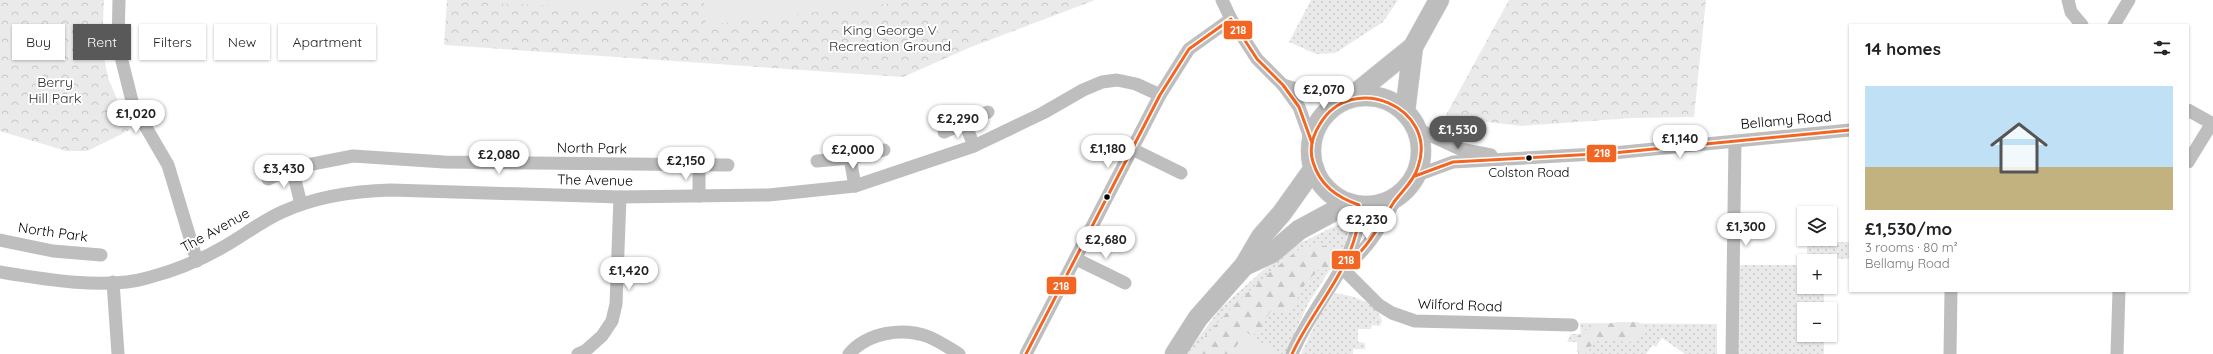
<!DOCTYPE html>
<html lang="en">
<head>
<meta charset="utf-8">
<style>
  :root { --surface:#fff; --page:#f6f6f6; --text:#202124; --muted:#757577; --accent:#595959 }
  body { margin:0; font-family:Quicksand,sans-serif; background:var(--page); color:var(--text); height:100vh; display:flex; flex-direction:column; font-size:15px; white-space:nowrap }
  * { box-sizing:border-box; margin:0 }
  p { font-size:13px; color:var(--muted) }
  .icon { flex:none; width:22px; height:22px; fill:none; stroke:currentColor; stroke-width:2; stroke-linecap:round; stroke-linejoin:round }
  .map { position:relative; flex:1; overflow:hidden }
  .side { position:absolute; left:1849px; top:24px; width:340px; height:268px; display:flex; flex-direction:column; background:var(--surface); border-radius:0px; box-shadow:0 1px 3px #0004 }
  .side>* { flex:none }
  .top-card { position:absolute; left:12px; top:24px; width:380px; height:36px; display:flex; gap:8px }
  .fabs { position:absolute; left:1797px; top:206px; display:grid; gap:8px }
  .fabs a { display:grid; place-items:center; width:40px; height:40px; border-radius:0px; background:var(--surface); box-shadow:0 1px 3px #0004; font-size:20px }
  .price { position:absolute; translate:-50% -34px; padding:0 9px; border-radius:14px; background:#fff; color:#222; font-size:13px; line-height:26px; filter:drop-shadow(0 1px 2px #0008) }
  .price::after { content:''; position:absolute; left:50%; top:24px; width:12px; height:9px; margin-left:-6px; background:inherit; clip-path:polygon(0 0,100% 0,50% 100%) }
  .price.current { background:var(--accent); color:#fff }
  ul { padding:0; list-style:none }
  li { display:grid; align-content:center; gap:8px; height:212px; padding:0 16px }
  li span { display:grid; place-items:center; height:124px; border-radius:0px; color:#555 }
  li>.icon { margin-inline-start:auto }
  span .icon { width:72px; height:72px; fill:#fffc; stroke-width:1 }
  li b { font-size:17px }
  h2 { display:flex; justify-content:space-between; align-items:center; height:48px; padding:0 16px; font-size:17px }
  .tag { padding:0 14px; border-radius:0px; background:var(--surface); box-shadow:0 1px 3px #0004; font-size:14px; line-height:36px }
  .tag.current { background:var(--accent); color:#fff }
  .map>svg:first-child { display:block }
  .grass { fill:url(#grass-dots) }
  .forest { fill:url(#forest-firs) }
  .park { fill:url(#park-crowns) }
  .pitch { fill:#eaeaea }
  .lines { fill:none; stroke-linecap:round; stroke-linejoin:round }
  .primary-casing { stroke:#dbdbdb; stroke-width:21 }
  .street { stroke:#bebebe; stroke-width:13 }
  .primary { stroke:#bdbdbd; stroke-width:20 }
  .bus-1-casing { stroke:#fff; stroke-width:6 }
  .bus-1 { stroke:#f26522; stroke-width:3 }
  .bus-dot { fill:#000; stroke:#fff; stroke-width:1.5 }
  .labels { text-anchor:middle; stroke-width:4; stroke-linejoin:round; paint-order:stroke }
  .bus-label { font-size:13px; fill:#000; stroke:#fff }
  .park-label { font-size:14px; fill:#2f2f2f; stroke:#fff }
  .street-label { font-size:14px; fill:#000; stroke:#fff }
  .line-badge { stroke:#fff; stroke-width:1.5 }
  .badge-label { font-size:11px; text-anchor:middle; font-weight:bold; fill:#fff }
</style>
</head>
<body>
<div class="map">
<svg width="2213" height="354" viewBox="0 0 2213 354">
  <defs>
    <pattern id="grass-dots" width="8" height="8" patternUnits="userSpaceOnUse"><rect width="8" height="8" fill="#eaeaea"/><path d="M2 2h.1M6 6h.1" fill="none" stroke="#c7c7c7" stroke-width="1.8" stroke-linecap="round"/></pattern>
    <pattern id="forest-firs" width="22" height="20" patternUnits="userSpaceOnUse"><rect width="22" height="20" fill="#eaeaea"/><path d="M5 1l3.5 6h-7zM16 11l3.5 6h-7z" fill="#c7c7c7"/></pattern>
    <pattern id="park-crowns" width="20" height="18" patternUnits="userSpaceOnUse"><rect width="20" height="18" fill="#eaeaea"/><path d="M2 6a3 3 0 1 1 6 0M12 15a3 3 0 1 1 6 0" fill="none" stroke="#c7c7c7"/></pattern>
  </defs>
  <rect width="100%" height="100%" fill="#fff"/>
  <g class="grass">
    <polygon points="1311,0 1398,0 1383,22 1335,53 1316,54 1289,42"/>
    <path d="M 1347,224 L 1350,227 L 1345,246 L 1308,304 L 1285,354 L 1186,354 L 1221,308 L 1292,244 C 1312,242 1327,225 1347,224 Z"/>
    <polygon points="1807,242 1850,242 1850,259 1824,258 1824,261 1807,261"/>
    <polygon points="1737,265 1804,265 1804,287 1824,287 1824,309 1804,309 1804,335 1824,335 1824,354 1737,354"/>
    <path d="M 1335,293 C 1353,296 1376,301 1382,321 L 1380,326 L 1372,325 L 1371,329 L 1358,329 L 1358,342 L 1365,343 L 1365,349 L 1353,349 L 1353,354 L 1301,354 L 1319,316 Z"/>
    <polygon points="1580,323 1717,324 1717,354 1685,354 1662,338 1656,347 1653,345 1646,354 1578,354 1578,342 1567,342 1571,334 1581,334"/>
  </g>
  <g class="forest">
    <path d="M 1318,244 C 1330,247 1334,251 1340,261 L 1332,270 L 1318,270 L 1305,284 L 1291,312 L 1270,312 L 1260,329 L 1243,344 L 1237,354 L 1189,354 L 1235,304 L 1269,273 L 1298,250 Z"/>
    <path d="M 1617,322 L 1638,322 L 1647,328 C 1626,354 1622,335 1601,340 C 1597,341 1593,345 1590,347 L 1589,354 L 1577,352 L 1577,337 C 1590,324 1599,326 1617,322 Z"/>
  </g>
  <g class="park">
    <polygon points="0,0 104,0 102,46 108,78 130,130 87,151 66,151 0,131"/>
    <polygon points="447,0 1095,0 971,47 903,77 444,45"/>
    <polygon points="1509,0 1706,0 1694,117 1632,118 1522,126 1445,117"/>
  </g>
  <g class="pitch">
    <polygon points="487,0 635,0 634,9 487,3"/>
    <polygon points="704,0 901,0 901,2 706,25"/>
    <polygon points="1246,332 1276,352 1275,354 1231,354"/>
  </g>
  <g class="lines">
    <defs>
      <g id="primary">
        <circle cx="1366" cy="151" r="55"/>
        <polyline points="1350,98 1413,47 1439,0"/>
        <polyline points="1405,112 1413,47"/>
        <polyline points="1244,266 1272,253 1299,230 1349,203"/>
        <polyline points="1175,354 1198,318 1244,266 1261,237 1282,213 1314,168"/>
      </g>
    </defs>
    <use href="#primary" class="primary-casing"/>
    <g class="street">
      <polyline points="119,0 118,45 133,105 168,165 197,261"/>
      <polyline points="1222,0 1231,19 1257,59 1283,85 1299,107 1312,143"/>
      <polyline points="2068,0 2071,12 2082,25"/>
      <polyline points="2114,25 2129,0"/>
      <polyline points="1283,85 1342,102"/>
      <polyline points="2188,110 2213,124"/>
      <polyline points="965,123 974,146"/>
      <polyline points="1417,129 1460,149 1491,155"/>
      <polyline points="944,132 988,112"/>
      <polyline points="1132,149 1181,173"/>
      <polyline points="850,158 855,186"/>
      <polyline points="817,161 850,158 884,150"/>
      <polyline points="2188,162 2212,123"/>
      <polyline points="699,165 699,196"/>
      <polyline points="292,168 301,204"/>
      <polyline points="1415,176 1453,162 1613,153 1850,130"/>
      <polyline points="268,179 292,168 353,156 444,162 728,165"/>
      <polyline points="0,240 53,251 101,255"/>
      <polyline points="1076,259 1125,283"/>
      <polyline points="1342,268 1379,305 1392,313 1415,321 1572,325"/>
      <path d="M 1342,268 C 1368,252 1383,222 1397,197"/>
      <path d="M 0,272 C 42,279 106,290 147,278 C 174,271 201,260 225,246 C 244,235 262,221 282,212 C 317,196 353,191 391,190 L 620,197 L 769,195 L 855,186 L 974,146 L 1043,113 L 1083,90 L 1102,82 L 1117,80 L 1136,84 L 1160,95"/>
      <polyline points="113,282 118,354"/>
      <polyline points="578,354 585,351 602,336 612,321 616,304 620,197"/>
      <path d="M 849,354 C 868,332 903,327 929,337 C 939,341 949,348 959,354"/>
      <polyline points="1026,354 1160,95 1189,49 1231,19"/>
      <path d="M 1292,354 C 1309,311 1344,277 1356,233 C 1359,224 1358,214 1359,205"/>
      <polyline points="1732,354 1735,141"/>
      <polyline points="1950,354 1951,291"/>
      <polyline points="2117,354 2119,291"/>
    </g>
    <use href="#primary" class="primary"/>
    <defs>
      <g id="bus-1">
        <polyline points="1415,176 1453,162 1613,153 1850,130"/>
        <polyline points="1026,354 1160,95 1189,49 1231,19 1257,59 1283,85 1299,107 1312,143"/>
        <path d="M 1292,354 C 1311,312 1347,275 1357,229 C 1359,221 1358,213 1359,205 C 1336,197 1320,185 1313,162 C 1309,149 1313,135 1320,124 C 1352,70 1439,108 1418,167 C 1414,181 1402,191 1394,202 C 1378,227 1367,251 1342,268"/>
      </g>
    </defs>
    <use href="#bus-1" class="bus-1-casing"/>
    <use href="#bus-1" class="bus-1"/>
  </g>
  <g class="bus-dot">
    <circle cx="1529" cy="158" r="3.5"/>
    <circle cx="1107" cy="197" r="3.5"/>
  </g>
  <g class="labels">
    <g class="bus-label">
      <text x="1529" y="177">Colston Road</text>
    </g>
    <g class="park-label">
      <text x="890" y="35">King George V<tspan x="890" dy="16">Recreation Ground</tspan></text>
      <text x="55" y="87">Berry<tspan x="55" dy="16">Hill Park</tspan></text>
    </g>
    <g class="street-label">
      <text transform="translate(1786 120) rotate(-5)" y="5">Bellamy Road</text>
      <text transform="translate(592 148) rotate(1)" y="5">North Park</text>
      <text transform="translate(595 180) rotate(1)" y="5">The Avenue</text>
      <text transform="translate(215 230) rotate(-29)" y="5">The Avenue</text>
      <text transform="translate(53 232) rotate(8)" y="5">North Park</text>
      <text transform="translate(1460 305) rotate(2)" y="5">Wilford Road</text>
    </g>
  </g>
  <g class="line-badge">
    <rect x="1223" y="20" width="30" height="20" rx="4" fill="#f26522"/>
    <rect x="1586" y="144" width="31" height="19" rx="4" fill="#f26522"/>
    <rect x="1331" y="250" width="30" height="20" rx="4" fill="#f26522"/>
    <rect x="1046" y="276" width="31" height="19" rx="4" fill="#f26522"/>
  </g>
  <g class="badge-label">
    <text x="1238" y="34">218</text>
    <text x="1602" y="157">218</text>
    <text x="1346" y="264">218</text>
    <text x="1061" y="290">218</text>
  </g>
</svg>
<div class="fabs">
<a><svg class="icon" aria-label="layers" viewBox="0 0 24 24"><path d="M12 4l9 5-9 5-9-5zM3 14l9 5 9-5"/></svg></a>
<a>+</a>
<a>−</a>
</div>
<b class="price" style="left:1324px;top:110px">£2,070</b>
<b class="price" style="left:136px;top:134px">£1,020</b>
<b class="price" style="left:958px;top:139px">£2,290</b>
<b class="price current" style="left:1458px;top:150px">£1,530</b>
<b class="price" style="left:1680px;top:159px">£1,140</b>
<b class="price" style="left:1108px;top:169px">£1,180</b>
<b class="price" style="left:853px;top:170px">£2,000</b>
<b class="price" style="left:499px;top:175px">£2,080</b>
<b class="price" style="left:686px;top:181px">£2,150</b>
<b class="price" style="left:284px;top:189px">£3,430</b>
<b class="price" style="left:1367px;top:240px">£2,230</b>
<b class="price" style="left:1746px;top:247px">£1,300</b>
<b class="price" style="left:1106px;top:260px">£2,680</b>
<b class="price" style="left:629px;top:291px">£1,420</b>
<div class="top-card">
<a class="tag">Buy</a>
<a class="tag current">Rent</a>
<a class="tag">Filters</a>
<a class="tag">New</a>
<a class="tag">Apartment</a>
</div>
<section class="side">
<h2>14 homes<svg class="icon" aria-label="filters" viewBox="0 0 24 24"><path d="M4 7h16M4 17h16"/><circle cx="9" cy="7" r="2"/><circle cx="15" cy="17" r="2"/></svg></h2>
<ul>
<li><span style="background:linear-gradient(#bfe0f5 65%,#c2b280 0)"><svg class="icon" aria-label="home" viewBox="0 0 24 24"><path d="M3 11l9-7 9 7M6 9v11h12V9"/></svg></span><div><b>£1,530/mo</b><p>3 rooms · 80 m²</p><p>Bellamy Road</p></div></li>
</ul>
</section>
</div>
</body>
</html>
